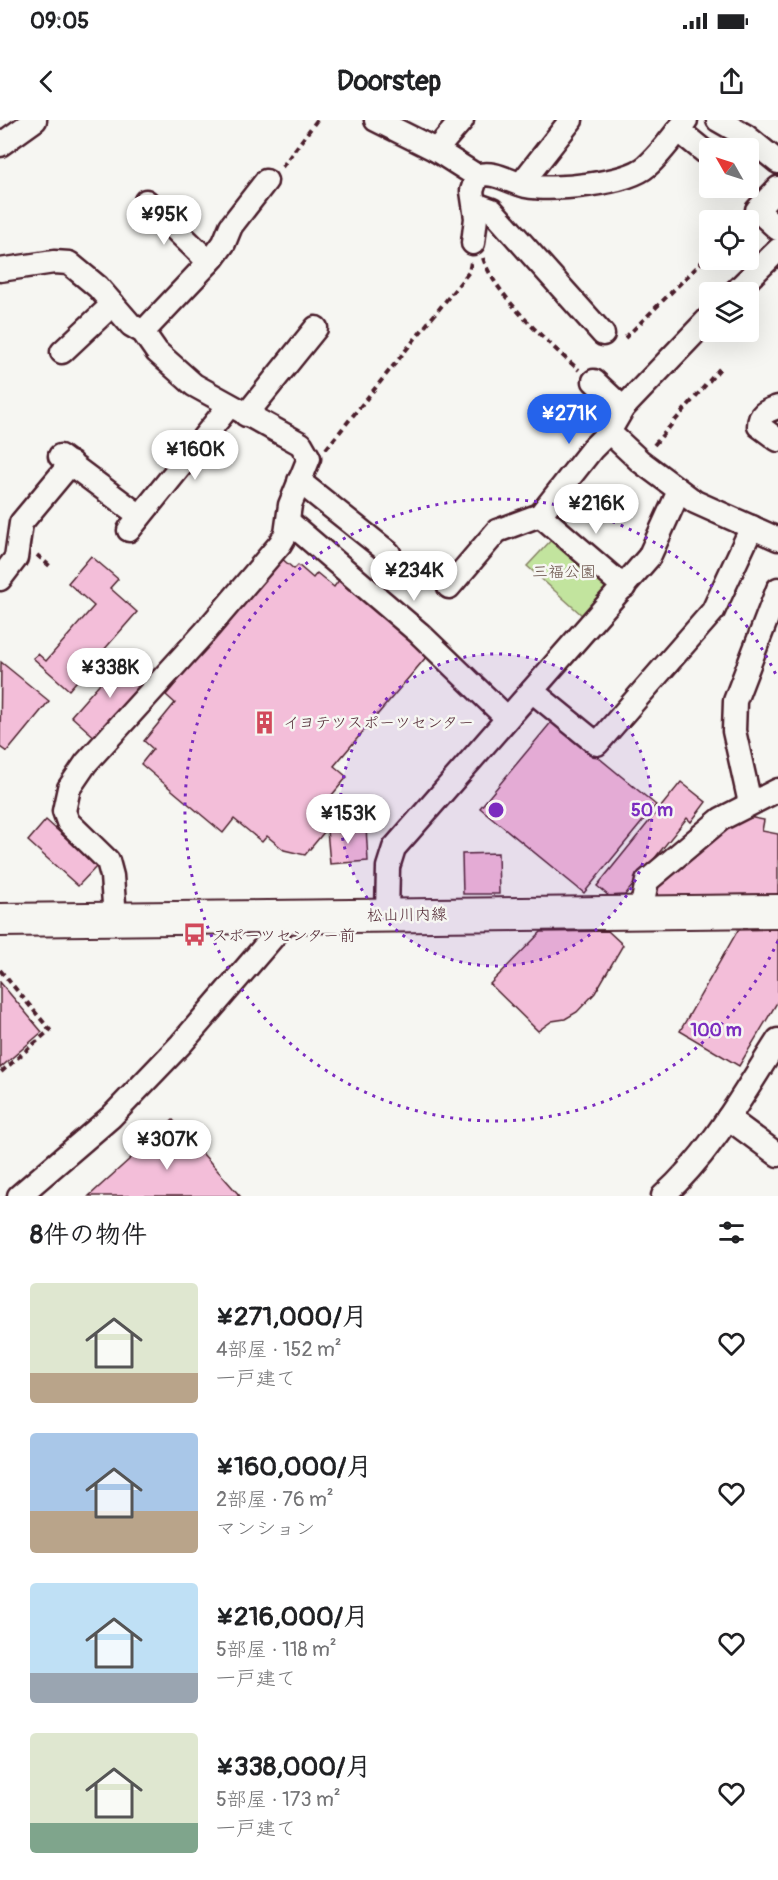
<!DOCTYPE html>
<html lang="ja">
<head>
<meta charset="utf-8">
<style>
  :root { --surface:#fff; --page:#f2f2f2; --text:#202124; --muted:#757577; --accent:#2563eb }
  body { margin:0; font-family:Pangolin,"Klee One",sans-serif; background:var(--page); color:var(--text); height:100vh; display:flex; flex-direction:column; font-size:22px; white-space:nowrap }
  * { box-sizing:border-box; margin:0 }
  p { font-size:20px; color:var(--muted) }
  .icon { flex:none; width:33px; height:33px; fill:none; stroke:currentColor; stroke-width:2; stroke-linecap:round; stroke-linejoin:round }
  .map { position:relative; height:1076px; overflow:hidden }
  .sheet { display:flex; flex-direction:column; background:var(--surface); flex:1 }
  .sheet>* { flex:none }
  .needle { width:39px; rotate:309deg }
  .tools { position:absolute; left:699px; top:18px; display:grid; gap:12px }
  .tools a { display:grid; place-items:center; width:60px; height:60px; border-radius:6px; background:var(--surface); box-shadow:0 6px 24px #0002; font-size:30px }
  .price { position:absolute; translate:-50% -51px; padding:0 14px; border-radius:21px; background:#fff; color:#222; font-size:20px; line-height:39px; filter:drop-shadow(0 2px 3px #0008) }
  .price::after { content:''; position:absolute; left:50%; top:36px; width:18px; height:14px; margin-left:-9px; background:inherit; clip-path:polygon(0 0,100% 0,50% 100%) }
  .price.active { background:var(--accent); color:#fff }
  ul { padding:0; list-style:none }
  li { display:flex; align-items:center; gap:18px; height:150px; padding:0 30px }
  li span { display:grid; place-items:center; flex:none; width:168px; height:120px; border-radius:6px; color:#555 }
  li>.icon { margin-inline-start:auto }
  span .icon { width:72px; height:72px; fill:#fffc; stroke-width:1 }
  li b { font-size:26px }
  h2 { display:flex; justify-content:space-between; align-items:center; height:72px; padding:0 30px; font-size:26px }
  .status { display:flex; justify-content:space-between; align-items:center; height:42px; padding:0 30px; background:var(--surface); direction:ltr }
  .status svg { height:16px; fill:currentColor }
  header { display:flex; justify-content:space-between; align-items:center; height:78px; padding:0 30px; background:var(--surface); font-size:27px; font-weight:800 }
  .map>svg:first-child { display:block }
  .green { fill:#c2e49e; stroke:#868264; stroke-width:1.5 }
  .building { fill:#f3bed9; stroke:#4a1f2b; stroke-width:1.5 }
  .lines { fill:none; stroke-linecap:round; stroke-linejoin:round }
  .street-casing { stroke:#4a1f2b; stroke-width:27 }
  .secondary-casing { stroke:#4a1f2b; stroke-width:36 }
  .path { stroke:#4a1f2b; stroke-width:4; stroke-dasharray:6 4.5; stroke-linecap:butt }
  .street { stroke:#f6f6f2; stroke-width:22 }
  .secondary { stroke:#f6f6f2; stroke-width:32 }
  .ring { fill:none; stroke:#7b2cbf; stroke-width:3; stroke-dasharray:3 6 }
  .labels { text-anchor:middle; stroke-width:5; stroke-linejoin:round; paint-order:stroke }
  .park-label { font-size:16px; fill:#685048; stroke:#f6f6f2 }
  .poi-label { font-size:16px; fill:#4a1f2b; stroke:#f6f6f2; text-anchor:start }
  .street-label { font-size:16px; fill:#4a1f2b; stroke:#f6f6f2 }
  .centre { fill:#7b2cbf; stroke:#f6f6f2; stroke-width:3 }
  .ring-label { font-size:18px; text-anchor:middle; font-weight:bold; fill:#7b2cbf; stroke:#f6f6f2; stroke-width:5; stroke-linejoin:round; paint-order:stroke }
</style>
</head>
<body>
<div class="status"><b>09:05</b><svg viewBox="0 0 49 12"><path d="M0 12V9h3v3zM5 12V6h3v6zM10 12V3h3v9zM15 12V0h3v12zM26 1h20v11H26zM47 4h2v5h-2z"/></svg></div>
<header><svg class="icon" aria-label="back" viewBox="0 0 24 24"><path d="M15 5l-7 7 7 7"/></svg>Doorstep<svg class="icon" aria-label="share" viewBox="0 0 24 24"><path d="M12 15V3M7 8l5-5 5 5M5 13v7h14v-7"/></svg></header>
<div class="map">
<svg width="778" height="1076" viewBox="0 0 778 1076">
  <rect width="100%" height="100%" fill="#f6f6f2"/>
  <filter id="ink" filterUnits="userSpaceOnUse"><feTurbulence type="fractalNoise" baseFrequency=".0167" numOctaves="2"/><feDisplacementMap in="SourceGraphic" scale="12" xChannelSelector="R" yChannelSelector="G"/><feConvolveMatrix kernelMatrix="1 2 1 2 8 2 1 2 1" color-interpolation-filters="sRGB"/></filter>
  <g filter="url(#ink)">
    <polygon class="green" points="555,416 611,464 583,496 527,446"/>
    <g class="building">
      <polygon points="91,436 118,459 110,468 137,492 69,570 33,538 38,534 46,541 94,486 68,463"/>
      <polygon points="281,438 294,449 298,445 313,458 317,453 334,467 339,460 378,494 383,489 413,514 409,520 427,536 334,646 347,657 311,700 325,711 305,735 284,730 267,716 262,722 234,699 223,713 141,644 153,629 144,621 175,583 166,575"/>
      <polygon points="122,538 148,562 98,620 71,596"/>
      <polygon points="1,542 49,581 7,632 0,627"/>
      <polygon points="553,600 656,685 584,773 480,688"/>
      <polygon points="681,662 706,682 691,702 687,698 625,775 609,776 597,766"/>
      <polygon points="748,697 764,700 762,711 778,714 778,774 657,776 657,767 670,752 733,704"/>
      <polygon points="46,700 97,746 78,766 28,721"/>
      <polygon points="366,707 368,741 330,744 327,710"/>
      <polygon points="498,733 499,774 463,774 462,734"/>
      <polygon points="778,809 778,881 739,946 680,911 738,810"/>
      <polygon points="608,811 623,825 595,873 577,892 565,899 552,901 538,911 490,864 541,812"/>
      <polygon points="0,862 42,912 0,948"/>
      <polygon points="173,1000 240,1076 89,1076"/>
    </g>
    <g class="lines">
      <defs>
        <g id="street">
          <polyline points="376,0 436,30 477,56"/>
          <polyline points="718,0 746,16 778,42"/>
          <polyline points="678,10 710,36"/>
          <polyline points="0,25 35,0"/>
          <polyline points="436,30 462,0"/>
          <polyline points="521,64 571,0"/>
          <polyline points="778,68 757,90 778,109"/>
          <polyline points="146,81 209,142"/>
          <polyline points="475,84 492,90 603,214"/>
          <path d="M 473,123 L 476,98 L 472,71 L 477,56 C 494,50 509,62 526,66 C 552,71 627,64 647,46 C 662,33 674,15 686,0"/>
          <polyline points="0,150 54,142 69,143 98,167 131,205 143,212 157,232 194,265 301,324 309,338 290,385 286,414 280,424 205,512 86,643 69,668 64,691 68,702 108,741 112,756 115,798"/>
          <polyline points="735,172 778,130"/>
          <polyline points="143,212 213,138 224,123 231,106 266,61"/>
          <polyline points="62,232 113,184"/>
          <polyline points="594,261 623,288"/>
          <path d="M 778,287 C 767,291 759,293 759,306 L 778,320"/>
          <polyline points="246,295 316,208"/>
          <polyline points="609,312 640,341 695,382 778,419"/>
          <polyline points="60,336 140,396"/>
          <polyline points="299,361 389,433"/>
          <polyline points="540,395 624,467"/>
          <polyline points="289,402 419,513 507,598"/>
          <polyline points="129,410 229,286"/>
          <polyline points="0,459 16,438 21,403 71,343"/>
          <polyline points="449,467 497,411 540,395 592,329 609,312 623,288 710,197"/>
          <polyline points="532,571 597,624 713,491 752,407"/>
          <polyline points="750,683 734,611 735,581 778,469"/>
          <polyline points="641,791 647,761 721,699 778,670"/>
          <polyline points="387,794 388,747 394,728 649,437 679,371"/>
          <polyline points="728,998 778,1035"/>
          <polyline points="19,1076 111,997 181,924 291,796"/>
          <path d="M 663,1076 C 711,1033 743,974 778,920"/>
        </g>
        <polyline id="secondary" points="0,800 778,791"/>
      </defs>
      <use href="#street" class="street-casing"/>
      <use href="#secondary" class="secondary-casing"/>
      <g class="path">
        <polyline points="282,47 317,0"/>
        <path d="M 483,138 C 494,174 551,226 579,250"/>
        <polyline points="625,218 710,134"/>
        <polyline points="654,325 722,246"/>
        <polyline points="326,329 469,152 471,142"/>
        <polyline points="37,435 52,448"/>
        <polyline points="0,850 50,910 0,953"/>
      </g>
      <use href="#street" class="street"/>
      <use href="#secondary" class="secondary"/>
    </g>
  </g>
  <circle cx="496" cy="690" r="156" fill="#7b2cbf" fill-opacity=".12"/>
  <g class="ring">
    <circle cx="496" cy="690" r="156"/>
    <path d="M778 821A311 311 0 1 1 778 559"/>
  </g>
  <defs>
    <symbol id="building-bare" viewBox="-9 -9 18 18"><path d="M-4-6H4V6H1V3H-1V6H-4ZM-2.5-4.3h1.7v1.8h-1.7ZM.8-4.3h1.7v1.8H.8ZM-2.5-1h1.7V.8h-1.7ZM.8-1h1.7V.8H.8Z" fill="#d1495b" stroke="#f6f6f2" stroke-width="2.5" paint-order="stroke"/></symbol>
    <symbol id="bus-bare" viewBox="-9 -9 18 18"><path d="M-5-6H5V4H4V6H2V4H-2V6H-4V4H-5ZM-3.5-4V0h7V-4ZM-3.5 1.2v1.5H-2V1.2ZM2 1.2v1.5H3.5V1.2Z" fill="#d1495b" stroke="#f6f6f2" stroke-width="2.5" paint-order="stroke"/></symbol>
  </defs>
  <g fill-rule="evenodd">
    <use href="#building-bare" x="248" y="586" width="33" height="33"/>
    <use href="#bus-bare" x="178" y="798" width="33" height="33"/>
  </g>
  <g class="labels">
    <g class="park-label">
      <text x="564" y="457">三福公園</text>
    </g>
    <g class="poi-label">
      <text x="283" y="608">イヨテツスポーツセンター</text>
      <text x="212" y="821">スポーツセンター前</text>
    </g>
    <g class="street-label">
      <text transform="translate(407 794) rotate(-1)" y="6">松山川内線</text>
    </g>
  </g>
  <circle cx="496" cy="690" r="9" class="centre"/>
  <g class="ring-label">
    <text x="652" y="696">50 m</text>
    <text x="716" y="916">100 m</text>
  </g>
</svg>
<div class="tools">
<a><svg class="needle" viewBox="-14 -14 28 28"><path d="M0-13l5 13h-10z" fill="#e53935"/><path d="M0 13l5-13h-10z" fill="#757577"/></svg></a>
<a><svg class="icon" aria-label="locate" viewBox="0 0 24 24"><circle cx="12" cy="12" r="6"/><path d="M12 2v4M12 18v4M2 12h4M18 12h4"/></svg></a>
<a><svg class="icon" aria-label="layers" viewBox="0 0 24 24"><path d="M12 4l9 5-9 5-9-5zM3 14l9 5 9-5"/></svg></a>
</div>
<b class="price" style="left:164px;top:126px">¥95K</b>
<b class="price active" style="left:569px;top:325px">¥271K</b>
<b class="price" style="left:195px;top:361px">¥160K</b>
<b class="price" style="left:596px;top:415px">¥216K</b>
<b class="price" style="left:414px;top:482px">¥234K</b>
<b class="price" style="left:110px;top:579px">¥338K</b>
<b class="price" style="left:348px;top:725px">¥153K</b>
<b class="price" style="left:167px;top:1051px">¥307K</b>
</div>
<section class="sheet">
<h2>8件の物件<svg class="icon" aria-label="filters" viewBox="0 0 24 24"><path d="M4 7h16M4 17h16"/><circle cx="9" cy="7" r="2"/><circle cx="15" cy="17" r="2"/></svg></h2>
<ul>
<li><span style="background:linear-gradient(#dfe7d0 75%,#b9a48a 0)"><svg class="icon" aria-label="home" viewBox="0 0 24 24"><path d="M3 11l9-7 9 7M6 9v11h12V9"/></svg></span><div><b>¥271,000/月</b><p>4部屋 · 152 m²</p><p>一戸建て</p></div><svg class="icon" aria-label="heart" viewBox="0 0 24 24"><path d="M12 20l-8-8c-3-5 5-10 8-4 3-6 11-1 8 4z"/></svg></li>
<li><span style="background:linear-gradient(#a9c7e8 65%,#b9a48a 0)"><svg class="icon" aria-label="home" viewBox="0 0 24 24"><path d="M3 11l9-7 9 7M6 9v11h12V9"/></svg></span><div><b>¥160,000/月</b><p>2部屋 · 76 m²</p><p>マンション</p></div><svg class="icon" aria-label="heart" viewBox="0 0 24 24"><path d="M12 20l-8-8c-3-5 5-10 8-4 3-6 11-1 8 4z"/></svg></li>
<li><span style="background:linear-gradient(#bfe0f5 75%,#9aa5b1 0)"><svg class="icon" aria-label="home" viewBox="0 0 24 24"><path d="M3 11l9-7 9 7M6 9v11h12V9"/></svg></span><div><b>¥216,000/月</b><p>5部屋 · 118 m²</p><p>一戸建て</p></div><svg class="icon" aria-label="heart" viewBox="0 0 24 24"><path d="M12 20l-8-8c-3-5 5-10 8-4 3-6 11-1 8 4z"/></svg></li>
<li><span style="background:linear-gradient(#dfe7d0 75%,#7fa58c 0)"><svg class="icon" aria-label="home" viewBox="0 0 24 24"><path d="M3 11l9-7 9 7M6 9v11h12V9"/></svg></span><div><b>¥338,000/月</b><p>5部屋 · 173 m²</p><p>一戸建て</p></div><svg class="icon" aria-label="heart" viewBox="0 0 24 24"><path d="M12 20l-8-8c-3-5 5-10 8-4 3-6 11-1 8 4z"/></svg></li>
</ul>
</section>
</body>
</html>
